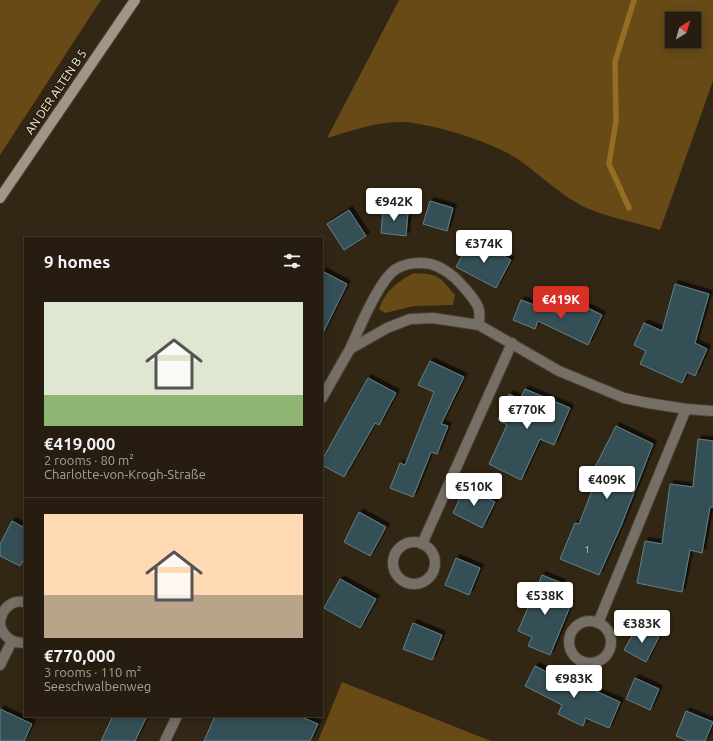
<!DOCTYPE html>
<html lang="en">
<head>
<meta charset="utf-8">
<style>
  :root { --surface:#261c0f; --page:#32291d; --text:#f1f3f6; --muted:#a4a19e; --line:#423a2f; --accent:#d93025 }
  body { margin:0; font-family:Ubuntu,sans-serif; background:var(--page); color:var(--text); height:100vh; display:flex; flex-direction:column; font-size:15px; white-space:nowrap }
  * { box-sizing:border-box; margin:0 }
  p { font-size:13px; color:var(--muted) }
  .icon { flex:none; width:22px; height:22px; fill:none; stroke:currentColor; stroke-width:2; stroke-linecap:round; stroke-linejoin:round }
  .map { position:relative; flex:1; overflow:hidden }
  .details { position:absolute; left:24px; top:237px; width:299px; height:480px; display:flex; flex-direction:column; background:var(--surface); border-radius:0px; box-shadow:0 2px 10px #0003,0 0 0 1px var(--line) }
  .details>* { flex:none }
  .needle { width:26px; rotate:37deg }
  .fabs { position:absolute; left:665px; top:12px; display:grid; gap:8px }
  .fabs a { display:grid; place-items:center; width:36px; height:36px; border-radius:0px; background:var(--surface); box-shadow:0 2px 10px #0003,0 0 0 1px var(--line); font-size:20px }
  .price { position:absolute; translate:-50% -34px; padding:0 9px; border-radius:4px; background:#fff; color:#222; font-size:13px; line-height:26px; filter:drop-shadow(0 1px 2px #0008) }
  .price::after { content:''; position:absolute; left:50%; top:24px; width:12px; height:9px; margin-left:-6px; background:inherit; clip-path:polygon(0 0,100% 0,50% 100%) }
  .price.selected { background:var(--accent); color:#fff }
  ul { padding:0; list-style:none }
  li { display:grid; align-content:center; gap:8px; height:212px; padding:0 20px }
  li+li { border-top:1px solid var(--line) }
  li span { display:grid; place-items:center; height:124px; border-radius:0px; color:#555 }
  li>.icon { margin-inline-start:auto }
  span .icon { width:72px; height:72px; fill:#fffc; stroke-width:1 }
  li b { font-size:17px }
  h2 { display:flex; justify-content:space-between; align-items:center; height:48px; padding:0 20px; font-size:17px }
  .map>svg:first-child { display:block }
  .green { fill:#674a15; fill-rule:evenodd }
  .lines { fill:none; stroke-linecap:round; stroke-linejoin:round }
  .stream { stroke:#966d24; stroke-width:5.5 }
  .building { fill:#345056; stroke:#638187; filter:url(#shadow) }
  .street-casing { stroke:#4e4231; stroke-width:12 }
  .secondary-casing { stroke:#4e4231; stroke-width:12 }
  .street { stroke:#756f66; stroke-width:10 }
  .secondary { stroke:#a09688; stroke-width:10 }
  .labels { text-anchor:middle; stroke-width:3; stroke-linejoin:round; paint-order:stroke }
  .number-label { font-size:10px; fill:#c6c7c0 }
  .street-label { font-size:12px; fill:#f7efe4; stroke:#281d0a }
</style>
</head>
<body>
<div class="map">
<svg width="713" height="741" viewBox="0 0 713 741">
  <defs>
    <filter id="shadow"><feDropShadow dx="3.5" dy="-3.5" stdDeviation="0" flood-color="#0009"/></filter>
  </defs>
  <rect width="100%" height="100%" fill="#322614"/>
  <g class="green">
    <polygon points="0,0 101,0 0,155"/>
    <path d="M 399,0 L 713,0 L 713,81 L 660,230 C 638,223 602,216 582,206 C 558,193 538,173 516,158 C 492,142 433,124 404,122 C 378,121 351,131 327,138 ZM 672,19 L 694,19 L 694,41 L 672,41 Z"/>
    <path d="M 414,273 C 439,274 439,276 455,295 L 453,305 L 414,306 L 385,313 L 379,309 C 385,291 398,281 414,273 Z"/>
    <polygon points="342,682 491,741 318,741"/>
  </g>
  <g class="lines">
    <polyline class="stream" points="629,208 609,164 616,121 615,62 634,0"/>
  </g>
  <g class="building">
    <polygon points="430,201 453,208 447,231 423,224"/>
    <polygon points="383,209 408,212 406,236 381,233"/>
    <polygon points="349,210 366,236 344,250 327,224"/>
    <polygon points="471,239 511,260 496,288 456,267"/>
    <polygon points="322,271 347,284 322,335"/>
    <polygon points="675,284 709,294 695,343 707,349 695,376 687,372 682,383 640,364 646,351 634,345 644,323 662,331"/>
    <polygon points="521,300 564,316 572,300 602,315 588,345 538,321 535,329 513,320"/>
    <polygon points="430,361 464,377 441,424 448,426 437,454 431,452 413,497 390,488 400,463 405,465 434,392 418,385"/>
    <polygon points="368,378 396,393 379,425 375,423 344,477 322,465 322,460"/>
    <polygon points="525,389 570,408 554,445 540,439 521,480 489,464 507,425 498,420 509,394 520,399"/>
    <polygon points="616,426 653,444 621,526 599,575 560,559 575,523 579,524 593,488 581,483 586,469 593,471"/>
    <polygon points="698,439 713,441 713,507 710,507 702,553 690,550 682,592 637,583 645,541 662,544 670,484 693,487"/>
    <polygon points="465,487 495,502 482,528 453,513"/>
    <polygon points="359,512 386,527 370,556 344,542"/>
    <polygon points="12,521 25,528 25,557 20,566 0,556 0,544"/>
    <polygon points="456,558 480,568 469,595 445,585"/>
    <polygon points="542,575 562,583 556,598 571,604 550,655 528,646 532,637 518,631"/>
    <polygon points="340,579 376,599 360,628 324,608"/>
    <polygon points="413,623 442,635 432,660 403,649"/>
    <polygon points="638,625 659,637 646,662 624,650"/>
    <polygon points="535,666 580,689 582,685 620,702 609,728 586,718 583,726 572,721 558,714 562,705 525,686"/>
    <polygon points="635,678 659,689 650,710 626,699"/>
    <polygon points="0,709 32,724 24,741 0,741"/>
    <polygon points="686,711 713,722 705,741 688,741 676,736"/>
    <polygon points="113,716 147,716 135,741 101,741"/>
    <polygon points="215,716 299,716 318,724 310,741 204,741"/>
  </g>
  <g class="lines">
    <defs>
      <g id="street">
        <path d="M 350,349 C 359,329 379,280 396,269 C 403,265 411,263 419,263 C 433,262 445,269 455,278 C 461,284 478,302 479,310 C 480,315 479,320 479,325"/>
        <polyline points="322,398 350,349 387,328 410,319 433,318 479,325 559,371 624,398 648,403 686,409 713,411"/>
        <circle cx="414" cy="563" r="21"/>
        <polyline points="422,544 512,343"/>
        <circle cx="590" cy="642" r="21"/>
        <path d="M 0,623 C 1,610 11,599 25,602"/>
        <polyline points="598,623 686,409"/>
        <path d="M 0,625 C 4,638 12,643 25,643"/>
        <polyline points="0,665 12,641"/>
        <polyline points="165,741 177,716"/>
      </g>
      <polyline id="secondary" points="0,198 135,0"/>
    </defs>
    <use href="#street" class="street-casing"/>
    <use href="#secondary" class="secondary-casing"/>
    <use href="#street" class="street"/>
    <use href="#secondary" class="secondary"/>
  </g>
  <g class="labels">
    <g class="number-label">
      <text x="587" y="553">1</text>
    </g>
    <g class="street-label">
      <text transform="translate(56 92) rotate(-56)" y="4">AN DER ALTEN B 5</text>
    </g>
  </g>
</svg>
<div class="fabs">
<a><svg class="needle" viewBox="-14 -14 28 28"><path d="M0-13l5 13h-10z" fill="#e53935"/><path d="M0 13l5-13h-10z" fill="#a4a19e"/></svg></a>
</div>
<b class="price" style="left:394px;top:222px">€942K</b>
<b class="price" style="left:484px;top:264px">€374K</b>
<b class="price selected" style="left:561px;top:320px">€419K</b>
<b class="price" style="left:527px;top:430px">€770K</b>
<b class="price" style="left:607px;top:500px">€409K</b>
<b class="price" style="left:474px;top:507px">€510K</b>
<b class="price" style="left:545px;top:616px">€538K</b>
<b class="price" style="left:642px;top:644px">€383K</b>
<b class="price" style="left:574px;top:699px">€983K</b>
<section class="details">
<h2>9 homes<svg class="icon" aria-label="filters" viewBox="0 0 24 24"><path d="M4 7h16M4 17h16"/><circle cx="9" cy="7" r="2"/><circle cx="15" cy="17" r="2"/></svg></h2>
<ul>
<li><span style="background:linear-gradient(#dfe7d0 75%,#8fb573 0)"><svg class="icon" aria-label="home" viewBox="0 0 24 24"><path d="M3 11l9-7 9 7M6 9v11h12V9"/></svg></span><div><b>€419,000</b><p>2 rooms · 80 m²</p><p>Charlotte-von-Krogh-Straße</p></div></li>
<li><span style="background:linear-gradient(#ffd9b3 65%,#b9a48a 0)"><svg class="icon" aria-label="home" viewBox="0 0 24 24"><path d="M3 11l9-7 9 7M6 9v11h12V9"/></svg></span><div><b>€770,000</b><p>3 rooms · 110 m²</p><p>Seeschwalbenweg</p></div></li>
</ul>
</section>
</div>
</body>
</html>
